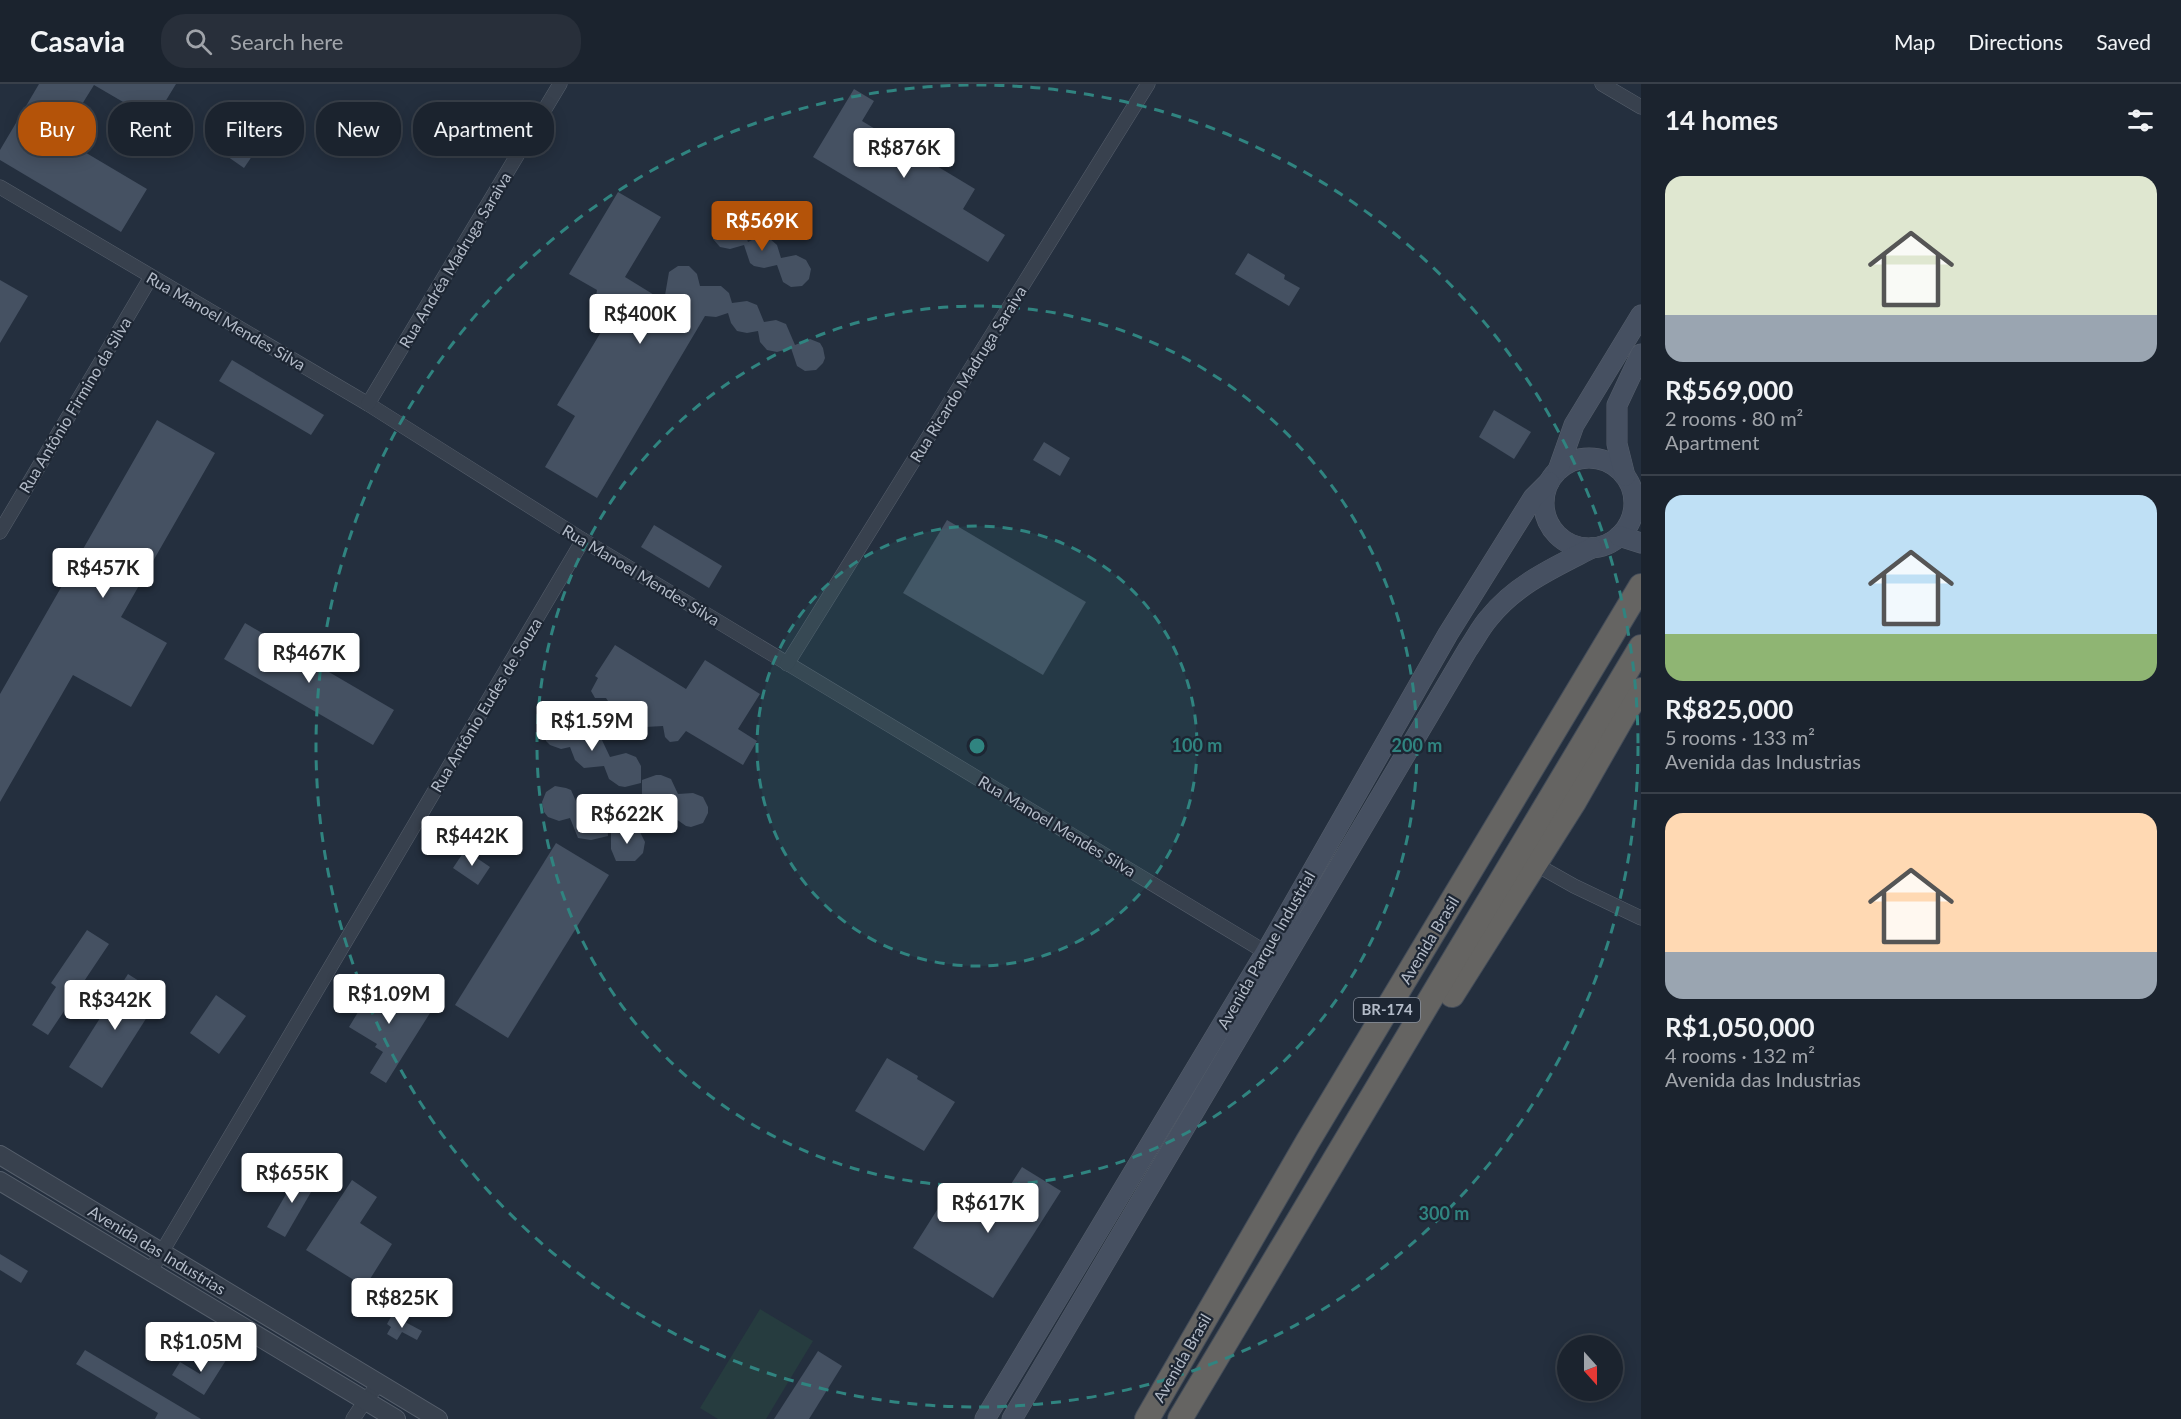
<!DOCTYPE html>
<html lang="en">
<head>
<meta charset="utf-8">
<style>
  :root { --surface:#1b232e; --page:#282f3a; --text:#f1f3f6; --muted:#a0a4aa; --line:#39404a; --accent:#b45309 }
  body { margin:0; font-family:Lato,sans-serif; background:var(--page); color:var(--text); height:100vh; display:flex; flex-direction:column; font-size:22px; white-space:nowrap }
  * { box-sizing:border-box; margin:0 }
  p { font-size:20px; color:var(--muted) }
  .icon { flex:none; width:33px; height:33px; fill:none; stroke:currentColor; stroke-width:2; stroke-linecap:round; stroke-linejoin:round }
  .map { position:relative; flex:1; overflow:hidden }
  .side { display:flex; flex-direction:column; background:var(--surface); width:540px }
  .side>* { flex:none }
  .guide { position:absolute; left:18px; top:18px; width:570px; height:54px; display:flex; gap:12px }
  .needle { width:39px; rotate:159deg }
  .buttons { position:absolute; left:1557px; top:1251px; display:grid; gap:12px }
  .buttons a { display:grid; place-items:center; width:66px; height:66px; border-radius:50%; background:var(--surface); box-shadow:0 3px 15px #0003,0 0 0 2px var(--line); font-size:30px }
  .price { position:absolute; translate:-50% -51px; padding:0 14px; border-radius:6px; background:#fff; color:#222; font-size:20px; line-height:39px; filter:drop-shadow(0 2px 3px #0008) }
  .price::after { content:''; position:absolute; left:50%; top:36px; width:18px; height:14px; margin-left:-9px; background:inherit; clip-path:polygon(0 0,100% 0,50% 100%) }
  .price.selected { background:var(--accent); color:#fff }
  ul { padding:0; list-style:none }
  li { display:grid; align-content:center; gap:12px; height:318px; padding:0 24px }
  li+li { border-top:2px solid var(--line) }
  li span { display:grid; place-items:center; height:186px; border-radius:18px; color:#555 }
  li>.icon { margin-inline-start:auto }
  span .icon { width:108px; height:108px; fill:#fffc; stroke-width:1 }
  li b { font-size:26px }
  h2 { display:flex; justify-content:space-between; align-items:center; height:72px; padding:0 24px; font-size:26px }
  .pill { padding:0 21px; border-radius:24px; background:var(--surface); box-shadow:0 3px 15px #0003,0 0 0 2px var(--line); font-size:21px; line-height:54px }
  .pill.selected { background:var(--accent); color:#fff }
  header { display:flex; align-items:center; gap:36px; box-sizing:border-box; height:84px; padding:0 30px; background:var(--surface); border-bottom:2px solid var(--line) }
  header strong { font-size:28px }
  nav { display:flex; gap:33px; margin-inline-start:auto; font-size:21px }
  .search { width:420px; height:54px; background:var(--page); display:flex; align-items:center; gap:15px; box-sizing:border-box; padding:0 21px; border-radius:24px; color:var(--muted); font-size:22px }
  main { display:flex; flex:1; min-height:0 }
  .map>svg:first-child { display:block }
  .green { fill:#263c3f }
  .building { fill:#455162 }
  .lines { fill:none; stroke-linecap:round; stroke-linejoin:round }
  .minor-casing { stroke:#565f6c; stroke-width:15 }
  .tertiary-casing { stroke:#565f6c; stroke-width:20 }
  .secondary-casing { stroke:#565f6c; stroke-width:21 }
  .trunk-casing { stroke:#434c59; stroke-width:26 }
  .minor { stroke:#38414e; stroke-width:14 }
  .tertiary { stroke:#38414e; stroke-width:18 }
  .secondary { stroke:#465061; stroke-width:20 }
  .trunk { stroke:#656462; stroke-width:24 }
  .ring { fill:none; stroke:#308480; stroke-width:3; stroke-dasharray:10 8 }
  .labels { text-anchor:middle; stroke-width:4.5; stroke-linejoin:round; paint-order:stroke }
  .shield { fill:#1d2633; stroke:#878f9c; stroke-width:1.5 }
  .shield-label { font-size:15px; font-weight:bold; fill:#b4bcc9 }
  .street-label { font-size:16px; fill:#b4bcc9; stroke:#1d2633 }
  .centre { fill:#308480; stroke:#1d2633; stroke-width:3 }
  .ring-label { font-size:18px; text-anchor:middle; font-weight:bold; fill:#308480; stroke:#1d2633; stroke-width:4.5; stroke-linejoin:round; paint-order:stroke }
</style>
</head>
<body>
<header>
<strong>Casavia</strong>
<div class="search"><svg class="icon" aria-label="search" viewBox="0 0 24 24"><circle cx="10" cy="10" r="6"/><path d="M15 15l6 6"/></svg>Search here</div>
<nav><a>Map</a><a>Directions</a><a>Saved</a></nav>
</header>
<main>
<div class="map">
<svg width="1641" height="1335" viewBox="0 0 1641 1335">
  <rect width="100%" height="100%" fill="#242f3e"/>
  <polygon class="green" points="760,1225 813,1257 766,1335 718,1335 700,1324"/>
  <g class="building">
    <polygon points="39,0 176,0 154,36 94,1 61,54 147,105 121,148 0,76 0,66"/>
    <polygon points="854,5 874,17 862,37 975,105 963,125 1005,151 988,178 813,73"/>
    <polygon points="243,34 267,50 244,84 221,68"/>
    <polygon points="618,108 661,133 625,193 664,217 669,188 678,182 689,182 697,190 700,202 721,202 729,209 732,219 747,217 757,221 764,238 776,236 786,240 795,261 810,255 820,259 823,264 825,274 823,279 816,286 805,287 797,282 791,264 777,268 767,266 760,258 758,247 747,249 737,247 731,239 728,229 716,233 705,232 597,414 545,383 575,332 557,321 607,238 594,224 597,206 569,190"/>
    <polygon points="729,133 735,134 742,142 748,158 758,153 769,154 777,161 781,174 796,171 806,176 811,185 809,195 802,202 791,203 783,198 777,181 764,184 754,182 750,179 744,161 730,165 720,163 713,155 713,145 719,136"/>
    <polygon points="1248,169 1285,191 1284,195 1300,204 1289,222 1235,190"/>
    <polygon points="0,196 28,212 0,259"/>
    <polygon points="232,276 324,331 311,351 219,297"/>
    <polygon points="1494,326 1531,348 1514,375 1479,353"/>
    <polygon points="157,336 215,369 121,533 167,559 131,623 73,591 0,718 0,610"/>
    <polygon points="1044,358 1070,374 1060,392 1033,376"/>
    <polygon points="947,436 1086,518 1043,591 903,509"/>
    <polygon points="654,441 722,482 709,504 641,463"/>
    <polygon points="245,539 394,626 373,661 224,575"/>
    <polygon points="615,561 686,605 705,576 760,610 738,645 757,657 743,681 686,647 678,657 670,658 665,653 663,642 645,643 641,636 629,634 624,626 612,623 606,614 595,614 591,607 598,594 595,592"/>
    <polygon points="557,631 568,632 572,635 580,651 592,650 601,654 610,673 626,669 636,673 641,682 641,699 625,703 619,702 609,695 604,682 584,684 575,676 570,663 561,665 550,661 546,657 543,646 548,636"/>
    <polygon points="656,691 661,691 671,695 678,710 693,709 703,713 708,723 708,729 703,739 691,743 686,742 676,735 671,723 660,725 648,722 642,712 642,696"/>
    <polygon points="555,702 566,704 571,706 578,722 592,721 602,726 607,735 608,752 591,756 578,754 570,734 559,737 548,733 544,728 542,718 546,708"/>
    <polygon points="625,744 630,744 640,748 645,758 643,769 635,777 616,777 611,765 611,749"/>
    <polygon points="556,759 609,791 508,954 455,921"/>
    <polygon points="465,766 490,783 478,801 453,784"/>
    <polygon points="87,846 109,860 48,951 32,941 56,903 51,899"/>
    <polygon points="128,890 161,911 102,1004 69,983"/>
    <polygon points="380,892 395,901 392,906 430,929 386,999 370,989 383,968 375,963 377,960 349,943"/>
    <polygon points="216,911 246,932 219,970 190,949"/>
    <polygon points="887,974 918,992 917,995 955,1018 924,1067 855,1027"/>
    <polygon points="1022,1083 1061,1107 993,1214 913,1164 944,1115 985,1140"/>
    <polygon points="300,1086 318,1096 285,1153 267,1143"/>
    <polygon points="352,1096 377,1113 360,1139 392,1160 365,1203 306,1166"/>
    <polygon points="0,1170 28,1187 21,1199 0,1186"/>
    <polygon points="392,1231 422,1247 417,1256 402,1248 397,1256 387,1250 391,1243 387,1240"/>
    <polygon points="216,1265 228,1273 204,1311 172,1291 180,1278 200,1290"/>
    <polygon points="85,1266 201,1335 155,1335 158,1329 76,1280"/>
    <polygon points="818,1267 842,1282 809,1335 774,1335"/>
  </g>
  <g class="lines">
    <defs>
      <g id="minor">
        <polyline points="1602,0 1641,23"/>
        <polyline points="0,103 368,320 583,456 1272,872"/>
        <polyline points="368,320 560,0"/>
        <polyline points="0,448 151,193"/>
        <polyline points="787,580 1148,0"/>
        <polyline points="1535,780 1574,802 1641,834"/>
        <polyline points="150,1188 583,456"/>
        <polyline points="353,1335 365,1317 379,1300"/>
      </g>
      <g id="tertiary">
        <polyline points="0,1071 438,1335"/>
        <polyline points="0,1097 396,1335"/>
      </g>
      <g id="secondary">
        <circle cx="1589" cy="419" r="45"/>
        <polyline points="1558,386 1574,341 1641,231"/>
        <polyline points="1625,392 1617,360 1617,321 1641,270"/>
        <polyline points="1619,452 1641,459"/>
        <polyline points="985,1335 1266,868 1448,550 1533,414 1549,398"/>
        <path d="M 1012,1335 L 1468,565 C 1475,555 1481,543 1489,534 C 1516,500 1555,483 1592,464"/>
      </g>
      <g id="trunk">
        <polyline points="1452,911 1574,718 1626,627 1641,606"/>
        <polyline points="1147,1335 1308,1057 1641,502"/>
        <path d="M 1180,1335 C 1332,1076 1488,821 1641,563"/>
      </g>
    </defs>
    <use href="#minor" class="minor-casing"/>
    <use href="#tertiary" class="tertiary-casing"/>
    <use href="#secondary" class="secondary-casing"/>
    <use href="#trunk" class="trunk-casing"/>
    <use href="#minor" class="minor"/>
    <use href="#tertiary" class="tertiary"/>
    <use href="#secondary" class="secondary"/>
    <use href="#trunk" class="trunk"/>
  </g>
  <circle cx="977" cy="662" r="220" fill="#308480" fill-opacity=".12"/>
  <g class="ring">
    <circle cx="977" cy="662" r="220"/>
    <circle cx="977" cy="662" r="440"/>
    <circle cx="977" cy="662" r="661"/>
  </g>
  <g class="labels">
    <rect class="shield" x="1354" y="914" width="66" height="24" rx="4.5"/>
    <g class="shield-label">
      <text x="1387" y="931">BR-174</text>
    </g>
    <g class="street-label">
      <text transform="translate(455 176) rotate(-59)" y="6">Rua Andréa Madruga Saraiva</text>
      <text transform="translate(226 237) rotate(30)" y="6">Rua Manoel Mendes Silva</text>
      <text transform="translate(968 290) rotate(-58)" y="6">Rua Ricardo Madruga Saraiva</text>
      <text transform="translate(75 321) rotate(-59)" y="6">Rua Antônio Firmino da Silva</text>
      <text transform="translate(641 491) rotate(31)" y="6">Rua Manoel Mendes Silva</text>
      <text transform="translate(486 621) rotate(-59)" y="6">Rua Antônio Eudes de Souza</text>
      <text transform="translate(1057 742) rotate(31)" y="6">Rua Manoel Mendes Silva</text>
      <text transform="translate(1429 856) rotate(-59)" y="6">Avenida Brasil</text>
      <text transform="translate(1266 866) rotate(-60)" y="6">Avenida Parque Industrial</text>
      <text transform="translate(157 1166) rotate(31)" y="6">Avenida das Industrias</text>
      <text transform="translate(1182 1274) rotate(-60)" y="6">Avenida Brasil</text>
    </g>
  </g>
  <circle cx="977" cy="662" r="9" class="centre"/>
  <g class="ring-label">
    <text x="1197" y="668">100 m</text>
    <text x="1417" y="668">200 m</text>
    <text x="1444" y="1136">300 m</text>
  </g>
</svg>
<div class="buttons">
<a><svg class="needle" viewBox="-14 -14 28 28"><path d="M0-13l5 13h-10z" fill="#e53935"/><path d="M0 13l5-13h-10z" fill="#a0a4aa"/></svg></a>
</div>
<b class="price" style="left:904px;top:95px">R$876K</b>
<b class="price selected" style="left:762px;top:168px">R$569K</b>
<b class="price" style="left:640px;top:261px">R$400K</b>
<b class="price" style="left:103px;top:515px">R$457K</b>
<b class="price" style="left:309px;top:600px">R$467K</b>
<b class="price" style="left:592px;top:668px">R$1.59M</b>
<b class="price" style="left:627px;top:761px">R$622K</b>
<b class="price" style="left:472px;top:783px">R$442K</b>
<b class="price" style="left:389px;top:941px">R$1.09M</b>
<b class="price" style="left:115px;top:947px">R$342K</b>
<b class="price" style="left:292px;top:1120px">R$655K</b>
<b class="price" style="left:988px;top:1150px">R$617K</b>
<b class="price" style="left:402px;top:1245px">R$825K</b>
<b class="price" style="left:201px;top:1289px">R$1.05M</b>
<div class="guide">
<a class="pill selected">Buy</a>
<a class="pill">Rent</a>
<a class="pill">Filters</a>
<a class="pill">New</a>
<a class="pill">Apartment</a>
</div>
</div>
<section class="side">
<h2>14 homes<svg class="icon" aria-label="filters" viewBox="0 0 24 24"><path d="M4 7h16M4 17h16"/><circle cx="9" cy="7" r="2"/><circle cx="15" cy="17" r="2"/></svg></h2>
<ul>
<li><span style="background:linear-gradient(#dfe7d0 75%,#9aa5b1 0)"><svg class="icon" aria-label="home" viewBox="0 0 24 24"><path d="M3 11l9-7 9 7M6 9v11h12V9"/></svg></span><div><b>R$569,000</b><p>2 rooms · 80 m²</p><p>Apartment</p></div></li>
<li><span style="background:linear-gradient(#bfe0f5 75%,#8fb573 0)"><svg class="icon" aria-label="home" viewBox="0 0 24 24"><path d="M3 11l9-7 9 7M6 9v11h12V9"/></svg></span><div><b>R$825,000</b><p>5 rooms · 133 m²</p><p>Avenida das Industrias</p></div></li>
<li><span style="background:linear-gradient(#ffd9b3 75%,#9aa5b1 0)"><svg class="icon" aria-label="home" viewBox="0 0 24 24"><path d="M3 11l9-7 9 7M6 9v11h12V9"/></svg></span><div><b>R$1,050,000</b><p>4 rooms · 132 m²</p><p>Avenida das Industrias</p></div></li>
</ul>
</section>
</main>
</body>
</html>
